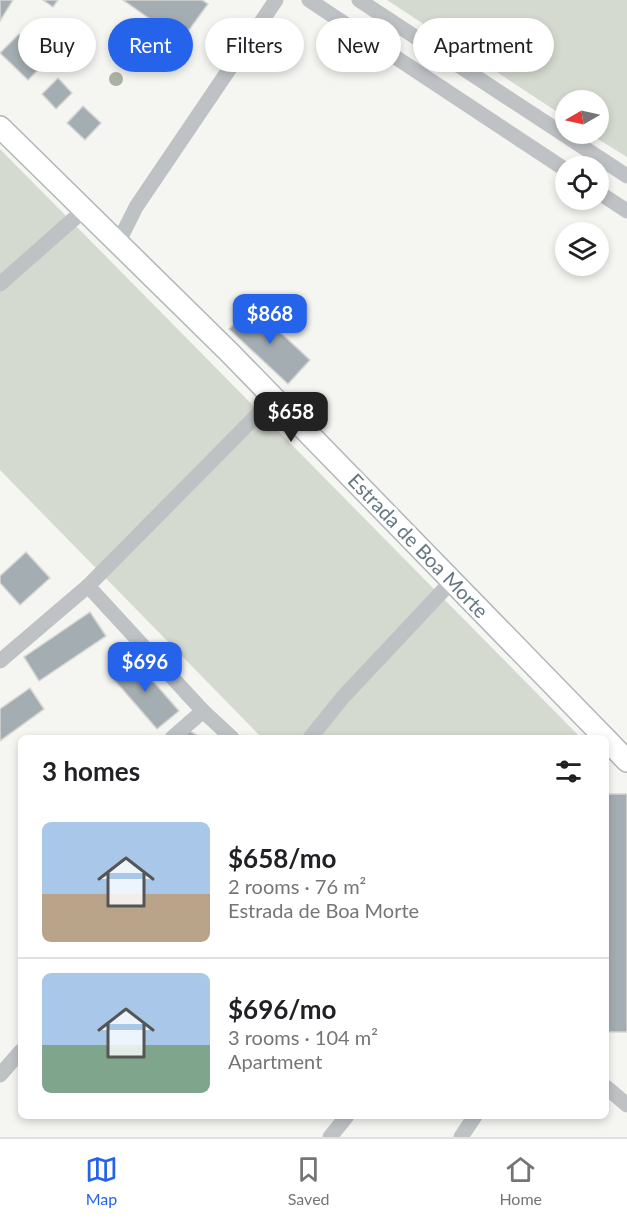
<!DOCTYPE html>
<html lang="en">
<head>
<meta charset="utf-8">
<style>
  :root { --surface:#fff; --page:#f6f6f6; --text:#202124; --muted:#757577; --line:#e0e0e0; --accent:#2563eb }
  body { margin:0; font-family:Lato,sans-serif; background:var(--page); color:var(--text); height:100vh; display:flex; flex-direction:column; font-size:22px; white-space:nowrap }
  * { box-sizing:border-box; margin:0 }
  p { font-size:20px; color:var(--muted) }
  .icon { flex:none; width:33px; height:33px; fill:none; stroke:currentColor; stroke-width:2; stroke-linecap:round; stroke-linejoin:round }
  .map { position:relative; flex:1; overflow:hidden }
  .sheet { position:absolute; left:18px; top:735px; width:591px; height:384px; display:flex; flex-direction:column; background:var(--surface); border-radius:9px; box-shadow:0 3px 9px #0003 }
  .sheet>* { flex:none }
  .guide { position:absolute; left:18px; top:18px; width:591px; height:54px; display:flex; gap:12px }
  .needle { width:39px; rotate:261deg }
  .fabs { position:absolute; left:555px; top:90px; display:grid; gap:12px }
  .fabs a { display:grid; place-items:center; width:54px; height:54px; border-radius:50%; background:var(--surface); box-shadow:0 3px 9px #0003; font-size:30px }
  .price { position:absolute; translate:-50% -51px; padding:0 14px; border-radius:12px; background:var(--accent); color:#fff; font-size:20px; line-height:39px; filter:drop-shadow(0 2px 3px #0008) }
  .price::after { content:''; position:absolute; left:50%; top:36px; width:18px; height:14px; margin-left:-9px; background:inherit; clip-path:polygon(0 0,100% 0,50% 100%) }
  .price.current { background:#222; color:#fff }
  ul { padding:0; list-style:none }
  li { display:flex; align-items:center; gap:18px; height:150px; padding:0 24px }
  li+li { border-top:2px solid var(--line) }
  li span { display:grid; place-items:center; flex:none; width:168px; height:120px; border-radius:9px; color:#555 }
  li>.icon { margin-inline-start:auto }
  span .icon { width:72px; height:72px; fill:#fffc; stroke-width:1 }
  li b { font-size:26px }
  h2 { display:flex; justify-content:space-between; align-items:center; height:72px; padding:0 24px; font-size:26px }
  .pill { padding:0 21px; border-radius:27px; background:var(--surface); box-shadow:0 3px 9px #0003; font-size:21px; line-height:54px }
  .pill.current { background:var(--accent); color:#fff }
  .tab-bar { display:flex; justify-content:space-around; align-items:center; height:84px; border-top:2px solid var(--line); background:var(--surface); font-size:16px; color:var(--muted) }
  .tab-bar a { display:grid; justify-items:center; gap:3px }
  .tab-bar .current { color:var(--accent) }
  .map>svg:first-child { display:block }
  .green { fill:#d5dad1 }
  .building { fill:#a4aeb2; stroke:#d6d6d4; stroke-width:1.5 }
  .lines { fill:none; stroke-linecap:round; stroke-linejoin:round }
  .secondary-casing { stroke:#b0b6ba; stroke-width:24 }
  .street { stroke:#bec2c5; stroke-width:15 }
  .secondary { stroke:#fff; stroke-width:21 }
  .tree { fill:#a8b1a3 }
  .labels { text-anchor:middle; stroke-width:6; stroke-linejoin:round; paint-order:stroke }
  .street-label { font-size:20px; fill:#657782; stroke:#fff }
</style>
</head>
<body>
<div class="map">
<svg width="627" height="1137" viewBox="0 0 627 1137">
  <rect width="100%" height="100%" fill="#f5f5f1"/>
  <g class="green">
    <polygon points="387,0 627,0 627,157 590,134 598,134 598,100 566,100 565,117"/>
    <polygon points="0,149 581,738 262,738 0,470"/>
  </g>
  <g class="building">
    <polygon points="0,0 13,0 0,21"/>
    <polygon points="43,0 58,0 53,7"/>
    <polygon points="123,0 202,0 208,4 181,41"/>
    <polygon points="19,34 47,61 28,80 0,53"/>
    <polygon points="58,78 72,93 56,109 42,94"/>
    <polygon points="83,106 101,123 85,140 67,123"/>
    <polygon points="252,306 310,360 288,384 229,329"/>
    <polygon points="26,552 50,578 20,605 0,583 0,576"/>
    <polygon points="90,612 106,636 39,681 24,657"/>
    <polygon points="132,657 179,711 157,729 111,676"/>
    <polygon points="30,688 44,709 0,741 0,709"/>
    <polygon points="188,730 202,738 184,738"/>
    <rect x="606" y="794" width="21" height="238"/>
  </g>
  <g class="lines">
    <defs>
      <g id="secondary">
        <polyline points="0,127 230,353 605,738"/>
        <polyline points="606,739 627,761"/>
      </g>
    </defs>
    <use href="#secondary" class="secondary-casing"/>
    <g class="street">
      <polyline points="309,0 566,170"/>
      <polyline points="359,0 627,176"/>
      <polyline points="598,192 627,211"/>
      <polyline points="118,243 136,207 276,0"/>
      <polyline points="0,284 84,210"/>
      <polyline points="88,586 203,711 232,738"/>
      <polyline points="0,661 88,586 274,398"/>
      <polyline points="172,738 203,711"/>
      <polyline points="310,738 343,697 452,581"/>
      <polyline points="0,1075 21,1051"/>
      <polyline points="606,1087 627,1105"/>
      <polyline points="330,1137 347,1116"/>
      <polyline points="461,1137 475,1116"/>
    </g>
    <use href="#secondary" class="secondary"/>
  </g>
  <circle class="tree" cx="116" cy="79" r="7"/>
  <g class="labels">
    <g class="street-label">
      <text transform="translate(418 546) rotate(46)" y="7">Estrada de Boa Morte</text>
    </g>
  </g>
</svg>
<div class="fabs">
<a><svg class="needle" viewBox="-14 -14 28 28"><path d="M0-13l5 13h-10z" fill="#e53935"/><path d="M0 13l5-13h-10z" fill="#757577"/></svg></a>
<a><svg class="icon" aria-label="locate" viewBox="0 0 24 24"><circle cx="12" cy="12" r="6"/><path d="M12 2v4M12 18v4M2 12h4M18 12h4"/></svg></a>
<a><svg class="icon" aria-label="layers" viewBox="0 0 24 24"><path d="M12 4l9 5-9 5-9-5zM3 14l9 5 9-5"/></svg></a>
</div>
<b class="price" style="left:270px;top:345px">$868</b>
<b class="price current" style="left:291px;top:443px">$658</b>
<b class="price" style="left:145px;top:693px">$696</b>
<div class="guide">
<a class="pill">Buy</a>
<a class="pill current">Rent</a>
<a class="pill">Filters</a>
<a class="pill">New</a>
<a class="pill">Apartment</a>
</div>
<section class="sheet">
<h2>3 homes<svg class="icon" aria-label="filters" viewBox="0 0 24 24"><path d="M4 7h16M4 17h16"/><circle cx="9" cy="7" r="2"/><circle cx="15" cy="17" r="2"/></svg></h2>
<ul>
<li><span style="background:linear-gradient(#a9c7e8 60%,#b9a48a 0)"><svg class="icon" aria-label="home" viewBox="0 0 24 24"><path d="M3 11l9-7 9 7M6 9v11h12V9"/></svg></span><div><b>$658/mo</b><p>2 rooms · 76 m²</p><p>Estrada de Boa Morte</p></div></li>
<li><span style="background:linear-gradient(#a9c7e8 60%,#7fa58c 0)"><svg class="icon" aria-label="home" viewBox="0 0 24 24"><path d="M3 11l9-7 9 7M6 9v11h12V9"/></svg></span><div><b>$696/mo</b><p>3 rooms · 104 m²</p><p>Apartment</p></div></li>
</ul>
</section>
</div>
<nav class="tab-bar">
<a class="current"><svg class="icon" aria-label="map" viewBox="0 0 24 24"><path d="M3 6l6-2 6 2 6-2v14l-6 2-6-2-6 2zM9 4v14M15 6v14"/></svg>Map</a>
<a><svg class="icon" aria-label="saved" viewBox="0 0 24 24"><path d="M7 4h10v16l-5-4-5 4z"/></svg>Saved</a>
<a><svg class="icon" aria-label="home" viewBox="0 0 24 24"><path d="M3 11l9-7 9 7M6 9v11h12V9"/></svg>Home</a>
</nav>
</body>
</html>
